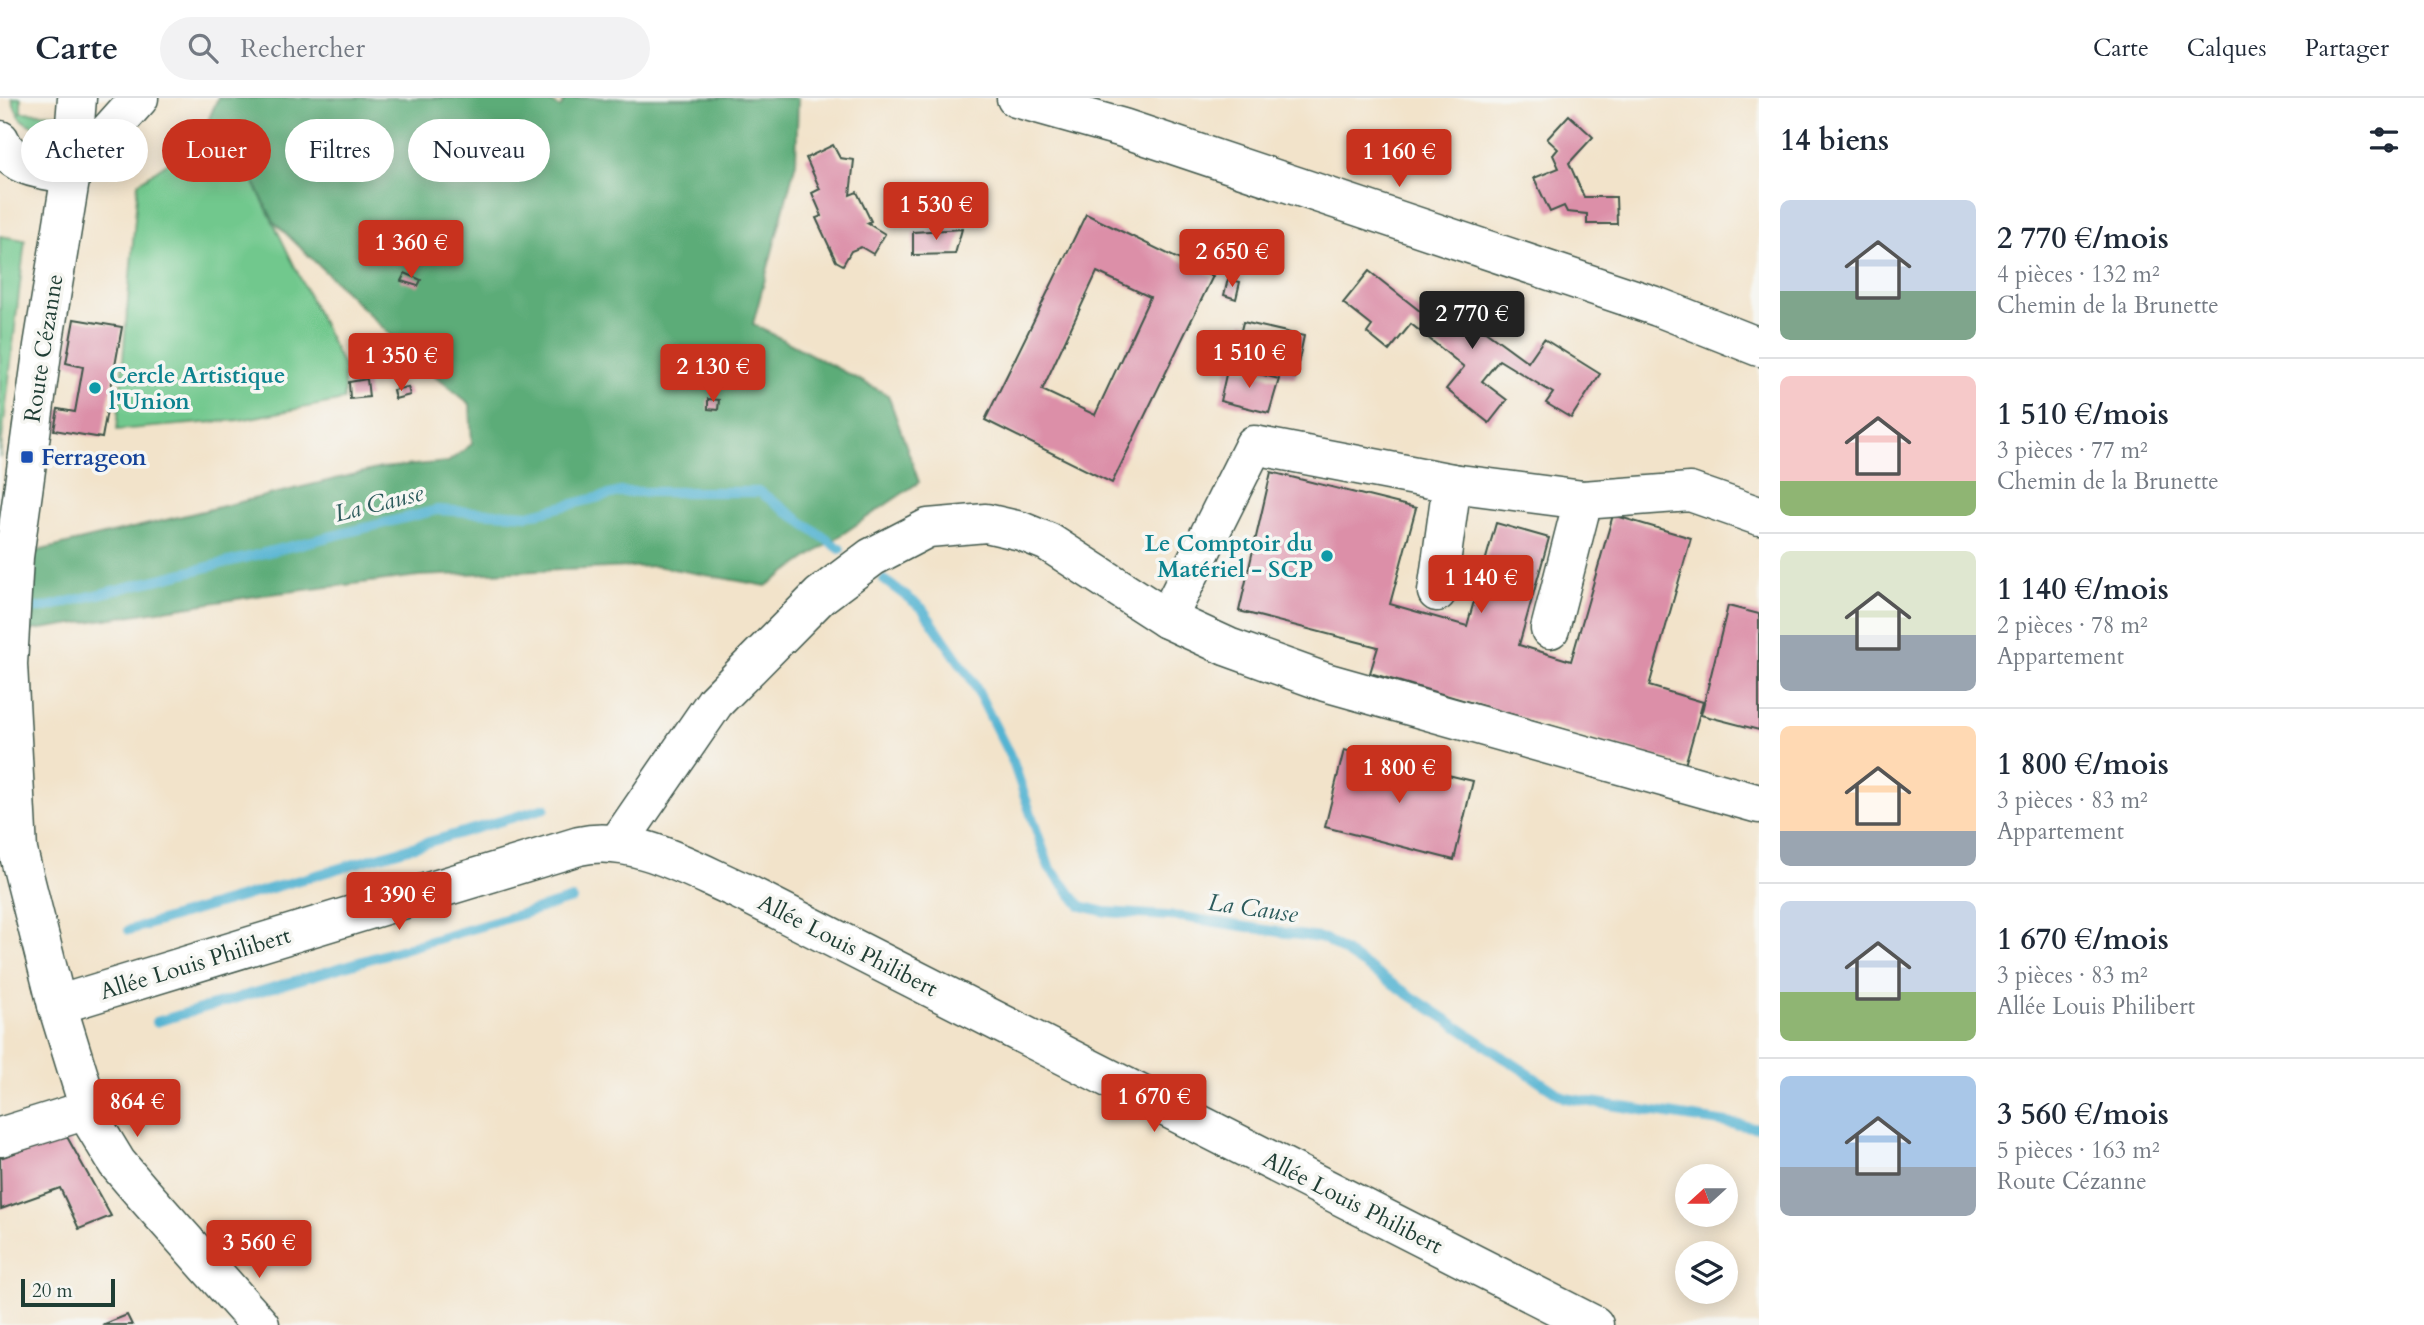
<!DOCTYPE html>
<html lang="fr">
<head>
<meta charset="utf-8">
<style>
  :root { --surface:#fff; --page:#f2f2f3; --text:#1f2937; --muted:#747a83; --line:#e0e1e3; --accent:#c8321e }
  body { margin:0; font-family:Cardo,serif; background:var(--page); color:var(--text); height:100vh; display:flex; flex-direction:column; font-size:26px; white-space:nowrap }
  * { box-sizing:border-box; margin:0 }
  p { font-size:23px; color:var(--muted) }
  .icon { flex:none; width:38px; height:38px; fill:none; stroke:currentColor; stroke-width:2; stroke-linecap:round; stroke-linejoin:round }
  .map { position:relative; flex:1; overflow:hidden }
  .drawer { display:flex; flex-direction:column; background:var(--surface); width:665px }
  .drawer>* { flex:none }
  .hud { position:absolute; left:21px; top:21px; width:665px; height:63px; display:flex; gap:14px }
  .needle { width:46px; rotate:249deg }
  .fabs { position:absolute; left:1675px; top:1066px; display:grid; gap:14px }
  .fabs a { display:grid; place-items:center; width:63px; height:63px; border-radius:50%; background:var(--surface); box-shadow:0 4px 18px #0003; font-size:35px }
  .scale { position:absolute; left:21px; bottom:18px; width:94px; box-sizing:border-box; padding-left:7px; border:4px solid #1f3d34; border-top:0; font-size:19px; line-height:24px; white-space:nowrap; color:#1f3d34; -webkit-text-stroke:5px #f6f6f2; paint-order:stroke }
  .price { position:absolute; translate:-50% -60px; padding:0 16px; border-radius:7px; background:var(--accent); color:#fff; font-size:23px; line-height:46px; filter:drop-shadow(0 2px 4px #0008) }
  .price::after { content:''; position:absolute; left:50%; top:42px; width:21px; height:16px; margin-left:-10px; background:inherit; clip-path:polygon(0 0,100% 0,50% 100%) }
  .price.on { background:#222; color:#fff }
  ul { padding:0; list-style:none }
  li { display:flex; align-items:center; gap:21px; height:175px; padding:0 21px }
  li+li { border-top:2px solid var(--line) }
  li span { display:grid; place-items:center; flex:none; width:196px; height:140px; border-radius:10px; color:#555 }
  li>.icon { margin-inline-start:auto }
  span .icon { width:84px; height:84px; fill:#fffc; stroke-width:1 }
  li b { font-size:30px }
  h2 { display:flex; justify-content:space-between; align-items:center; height:84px; padding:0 21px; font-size:30px }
  .tag { padding:0 24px; border-radius:32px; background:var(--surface); box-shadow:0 4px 18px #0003; font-size:24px; line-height:63px }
  .tag.on { background:var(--accent); color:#fff }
  header { display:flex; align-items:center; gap:42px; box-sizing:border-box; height:98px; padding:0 35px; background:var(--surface); border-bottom:2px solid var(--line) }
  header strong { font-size:33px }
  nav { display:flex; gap:38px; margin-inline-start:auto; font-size:24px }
  .search { width:490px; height:63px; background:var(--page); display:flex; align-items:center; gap:18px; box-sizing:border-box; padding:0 24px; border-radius:38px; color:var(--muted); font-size:26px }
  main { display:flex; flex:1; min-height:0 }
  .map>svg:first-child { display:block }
  .green { fill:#71c88d; stroke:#488260; stroke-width:2 }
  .forest { fill:#5cac78; stroke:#3e7456; stroke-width:2 }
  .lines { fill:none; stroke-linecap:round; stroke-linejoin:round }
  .stream { stroke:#54b4d2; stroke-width:10 }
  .building { fill:#dc8fa8; fill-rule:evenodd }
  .minor-casing { stroke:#3f564a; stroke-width:41 }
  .minor { stroke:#fff; stroke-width:38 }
  .culture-dot { fill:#0f9aa8; stroke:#f6f6f2; stroke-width:2.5 }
  .transit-dot { fill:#1a4fb4; stroke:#f6f6f2; stroke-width:2.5 }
  .labels { text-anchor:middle; stroke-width:7; stroke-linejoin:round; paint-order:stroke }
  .street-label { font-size:23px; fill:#1f3d34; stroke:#f6f6f2 }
  .culture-label { font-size:23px; font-weight:bold; fill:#0d838f; stroke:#f6f6f2; text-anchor:start }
  .transit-label { font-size:23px; font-weight:bold; fill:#164399; stroke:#f6f6f2; text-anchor:start }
  .water-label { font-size:24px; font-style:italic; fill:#2c5b5c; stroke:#f6f6f2 }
</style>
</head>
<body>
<header>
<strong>Carte</strong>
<div class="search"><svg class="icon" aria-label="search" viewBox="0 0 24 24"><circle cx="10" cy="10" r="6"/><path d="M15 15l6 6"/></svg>Rechercher</div>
<nav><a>Carte</a><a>Calques</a><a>Partager</a></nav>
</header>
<main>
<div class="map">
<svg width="1759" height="1227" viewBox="0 0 1759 1227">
  <rect width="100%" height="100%" fill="#f6f6f2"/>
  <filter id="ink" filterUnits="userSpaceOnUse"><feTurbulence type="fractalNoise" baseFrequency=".0143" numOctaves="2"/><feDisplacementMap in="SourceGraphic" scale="14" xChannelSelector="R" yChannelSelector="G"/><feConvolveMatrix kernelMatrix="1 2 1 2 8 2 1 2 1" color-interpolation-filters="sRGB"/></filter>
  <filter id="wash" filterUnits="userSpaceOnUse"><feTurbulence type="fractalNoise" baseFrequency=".00686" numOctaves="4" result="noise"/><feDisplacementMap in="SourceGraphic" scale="28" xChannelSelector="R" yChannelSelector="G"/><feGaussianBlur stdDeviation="1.57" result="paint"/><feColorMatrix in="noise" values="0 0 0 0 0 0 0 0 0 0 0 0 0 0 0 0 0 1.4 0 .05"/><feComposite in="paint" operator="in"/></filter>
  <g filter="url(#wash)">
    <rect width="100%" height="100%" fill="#f2e3ca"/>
    <g class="green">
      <path d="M 12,0 L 21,0 L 21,14 L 58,16 L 55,31 C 28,29 20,28 12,0 Z"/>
      <polygon points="199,43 240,56 344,270 344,302 240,322 117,332 138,85"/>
      <polygon points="0,138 25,142 0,360"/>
    </g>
    <polygon class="forest" points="218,0 545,0 560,10 566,0 798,0 796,64 753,226 888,297 919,384 766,488 656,468 419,478 263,497 27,533 29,455 381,370 448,364 472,346 470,306 418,264 274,124 240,56 199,43"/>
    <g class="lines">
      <g class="stream">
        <polyline points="884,482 922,510 972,582 1013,664 1049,769 1081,808 1106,814 1183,819 1325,841 1565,1000 1759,1030"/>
        <polyline points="18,511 43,510 437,412 529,417 620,394 760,394 840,451"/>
        <polyline points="129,832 545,710"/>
        <polyline points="156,924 572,801"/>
      </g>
    </g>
    <g id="blocks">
      <g class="building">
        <polygon points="1569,17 1593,39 1569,65 1584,99 1616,99 1617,126 1587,126 1587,116 1567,114 1564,108 1550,114 1534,80 1559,70 1553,57 1558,51 1547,41"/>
        <polygon points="833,47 840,60 854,62 850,97 857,94 871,123 867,125 885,136 873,156 861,149 851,153 843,167 836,163 816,120 822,118 812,95 820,91 806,60"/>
        <path d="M 1086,116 L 1213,178 L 1112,385 L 985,322 ZM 1097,174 L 1150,199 L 1095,317 L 1042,292 Z"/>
        <polygon points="962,131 955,156 913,157 913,134"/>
        <polygon points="1369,173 1439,228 1454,210 1528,264 1544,241 1600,276 1571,320 1546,305 1553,295 1499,262 1482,283 1507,302 1489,325 1446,291 1464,269 1411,226 1389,253 1367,235 1372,228 1343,205"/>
        <polygon points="405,175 421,182 418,188 401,183"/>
        <polygon points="1228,181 1240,184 1236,201 1224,197"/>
        <polygon points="74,221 122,229 102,340 54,332 58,311 75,314 83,269 66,265"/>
        <polygon points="1243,224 1304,238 1295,280 1233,265"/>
        <polygon points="1228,268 1279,281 1269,315 1220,303"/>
        <polygon points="367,281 369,299 350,301 349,284"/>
        <polygon points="408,289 410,297 395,301 393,292"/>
        <polygon points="708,301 719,302 718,312 708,311"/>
        <polygon points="1271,374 1416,410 1390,506 1467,528 1496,425 1549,440 1519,547 1571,563 1613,417 1691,440 1649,588 1703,604 1685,667 1370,575 1378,549 1239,513"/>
        <polygon points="1728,508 1759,516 1759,632 1701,617"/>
        <polygon points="1344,652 1473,683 1454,762 1325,729"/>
        <polygon points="66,1037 111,1118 79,1131 60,1090 1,1111 0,1060"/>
        <polygon points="127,1217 132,1227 102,1227"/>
      </g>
    </g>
  </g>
  <g filter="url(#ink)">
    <use href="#blocks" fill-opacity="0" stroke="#3f564a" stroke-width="2"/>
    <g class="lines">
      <defs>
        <g id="minor">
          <polyline points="77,0 71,76 43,248 14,459 8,566 18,753 57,907 94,1027 117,1065 140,1092 260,1227"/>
          <polyline points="1016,0 1123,30 1658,209 1759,249"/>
          <path d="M 0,42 C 12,71 43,72 71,76"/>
          <polyline points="71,76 139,0"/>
          <polyline points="1583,402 1690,394 1759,418"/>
          <polyline points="1437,494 1452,385"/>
          <polyline points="1167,521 1254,347 1452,385 1583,402 1550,531"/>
          <polyline points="618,745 715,604 820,498 872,459 928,430 986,425 1021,433 1048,444 1167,521 1228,549 1325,584 1759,706"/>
          <path d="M 57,907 L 579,748 C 634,736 691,771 741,793 L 1594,1227"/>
          <polyline points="0,1039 87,1012"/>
        </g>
      </defs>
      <use href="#minor" class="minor-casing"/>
      <use href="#minor" class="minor"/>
    </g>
  </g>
  <g class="culture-dot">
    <circle cx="95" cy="290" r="7"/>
    <circle cx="1327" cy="458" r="7"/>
  </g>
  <rect class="transit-dot" x="20" y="352" width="14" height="14" rx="3.5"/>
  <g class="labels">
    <g class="street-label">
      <text transform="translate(43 250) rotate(-81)" y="8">Route Cézanne</text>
      <text transform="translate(848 847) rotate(27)" y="8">Allée Louis Philibert</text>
      <text transform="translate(195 865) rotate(-17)" y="8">Allée Louis Philibert</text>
      <text transform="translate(1353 1104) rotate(27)" y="8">Allée Louis Philibert</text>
    </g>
    <g class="culture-label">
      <text x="109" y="285">Cercle Artistique<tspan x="109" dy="26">l'Union</tspan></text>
      <text x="1313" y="453" text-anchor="end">Le Comptoir du<tspan x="1313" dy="26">Matériel - SCP</tspan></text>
    </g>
    <g class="transit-label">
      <text x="41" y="367">Ferrageon</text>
    </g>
    <g class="water-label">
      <text transform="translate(379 405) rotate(-14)" y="8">La Cause</text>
      <text transform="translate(1253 810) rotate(8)" y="8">La Cause</text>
    </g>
  </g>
</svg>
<div class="fabs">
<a><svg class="needle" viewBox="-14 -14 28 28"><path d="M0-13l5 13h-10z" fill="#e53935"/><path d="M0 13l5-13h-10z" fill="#747a83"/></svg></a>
<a><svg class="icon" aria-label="layers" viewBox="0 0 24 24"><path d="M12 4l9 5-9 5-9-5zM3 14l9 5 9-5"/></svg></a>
</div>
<div class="scale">20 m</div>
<b class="price" style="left:1399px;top:91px">1 160 €</b>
<b class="price" style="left:936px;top:144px">1 530 €</b>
<b class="price" style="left:411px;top:182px">1 360 €</b>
<b class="price" style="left:1232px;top:191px">2 650 €</b>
<b class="price on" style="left:1472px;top:253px">2 770 €</b>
<b class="price" style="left:1249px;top:292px">1 510 €</b>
<b class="price" style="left:401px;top:295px">1 350 €</b>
<b class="price" style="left:713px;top:306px">2 130 €</b>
<b class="price" style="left:1481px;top:517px">1 140 €</b>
<b class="price" style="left:1399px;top:707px">1 800 €</b>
<b class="price" style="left:399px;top:834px">1 390 €</b>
<b class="price" style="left:1154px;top:1036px">1 670 €</b>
<b class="price" style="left:137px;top:1041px">864 €</b>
<b class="price" style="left:259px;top:1182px">3 560 €</b>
<div class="hud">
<a class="tag">Acheter</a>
<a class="tag on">Louer</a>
<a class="tag">Filtres</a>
<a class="tag">Nouveau</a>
</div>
</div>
<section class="drawer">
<h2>14 biens<svg class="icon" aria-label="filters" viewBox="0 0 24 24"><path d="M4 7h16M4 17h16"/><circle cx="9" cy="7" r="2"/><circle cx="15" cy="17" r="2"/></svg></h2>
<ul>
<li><span style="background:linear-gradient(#c9d6e8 65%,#7fa58c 0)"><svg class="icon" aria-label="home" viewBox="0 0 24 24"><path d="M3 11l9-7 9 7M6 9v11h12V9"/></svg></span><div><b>2 770 €/mois</b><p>4 pièces · 132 m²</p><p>Chemin de la Brunette</p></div></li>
<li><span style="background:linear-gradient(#f6c9c9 75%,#8fb573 0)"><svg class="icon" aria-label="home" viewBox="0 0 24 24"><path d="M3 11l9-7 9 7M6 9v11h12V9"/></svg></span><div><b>1 510 €/mois</b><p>3 pièces · 77 m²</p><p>Chemin de la Brunette</p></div></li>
<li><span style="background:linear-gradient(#dfe7d0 60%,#9aa5b1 0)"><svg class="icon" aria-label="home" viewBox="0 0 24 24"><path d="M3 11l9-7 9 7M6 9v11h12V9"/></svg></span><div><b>1 140 €/mois</b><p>2 pièces · 78 m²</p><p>Appartement</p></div></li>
<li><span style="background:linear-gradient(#ffd9b3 75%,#9aa5b1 0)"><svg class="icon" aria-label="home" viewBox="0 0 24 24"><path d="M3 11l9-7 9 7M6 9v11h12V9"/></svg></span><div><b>1 800 €/mois</b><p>3 pièces · 83 m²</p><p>Appartement</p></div></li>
<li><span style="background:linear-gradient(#c9d6e8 65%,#8fb573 0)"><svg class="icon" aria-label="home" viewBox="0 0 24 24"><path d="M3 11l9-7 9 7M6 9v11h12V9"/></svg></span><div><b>1 670 €/mois</b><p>3 pièces · 83 m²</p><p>Allée Louis Philibert</p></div></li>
<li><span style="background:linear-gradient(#a9c7e8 65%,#9aa5b1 0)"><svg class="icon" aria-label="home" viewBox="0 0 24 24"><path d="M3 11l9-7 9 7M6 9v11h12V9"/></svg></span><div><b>3 560 €/mois</b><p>5 pièces · 163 m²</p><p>Route Cézanne</p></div></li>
</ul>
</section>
</main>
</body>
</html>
